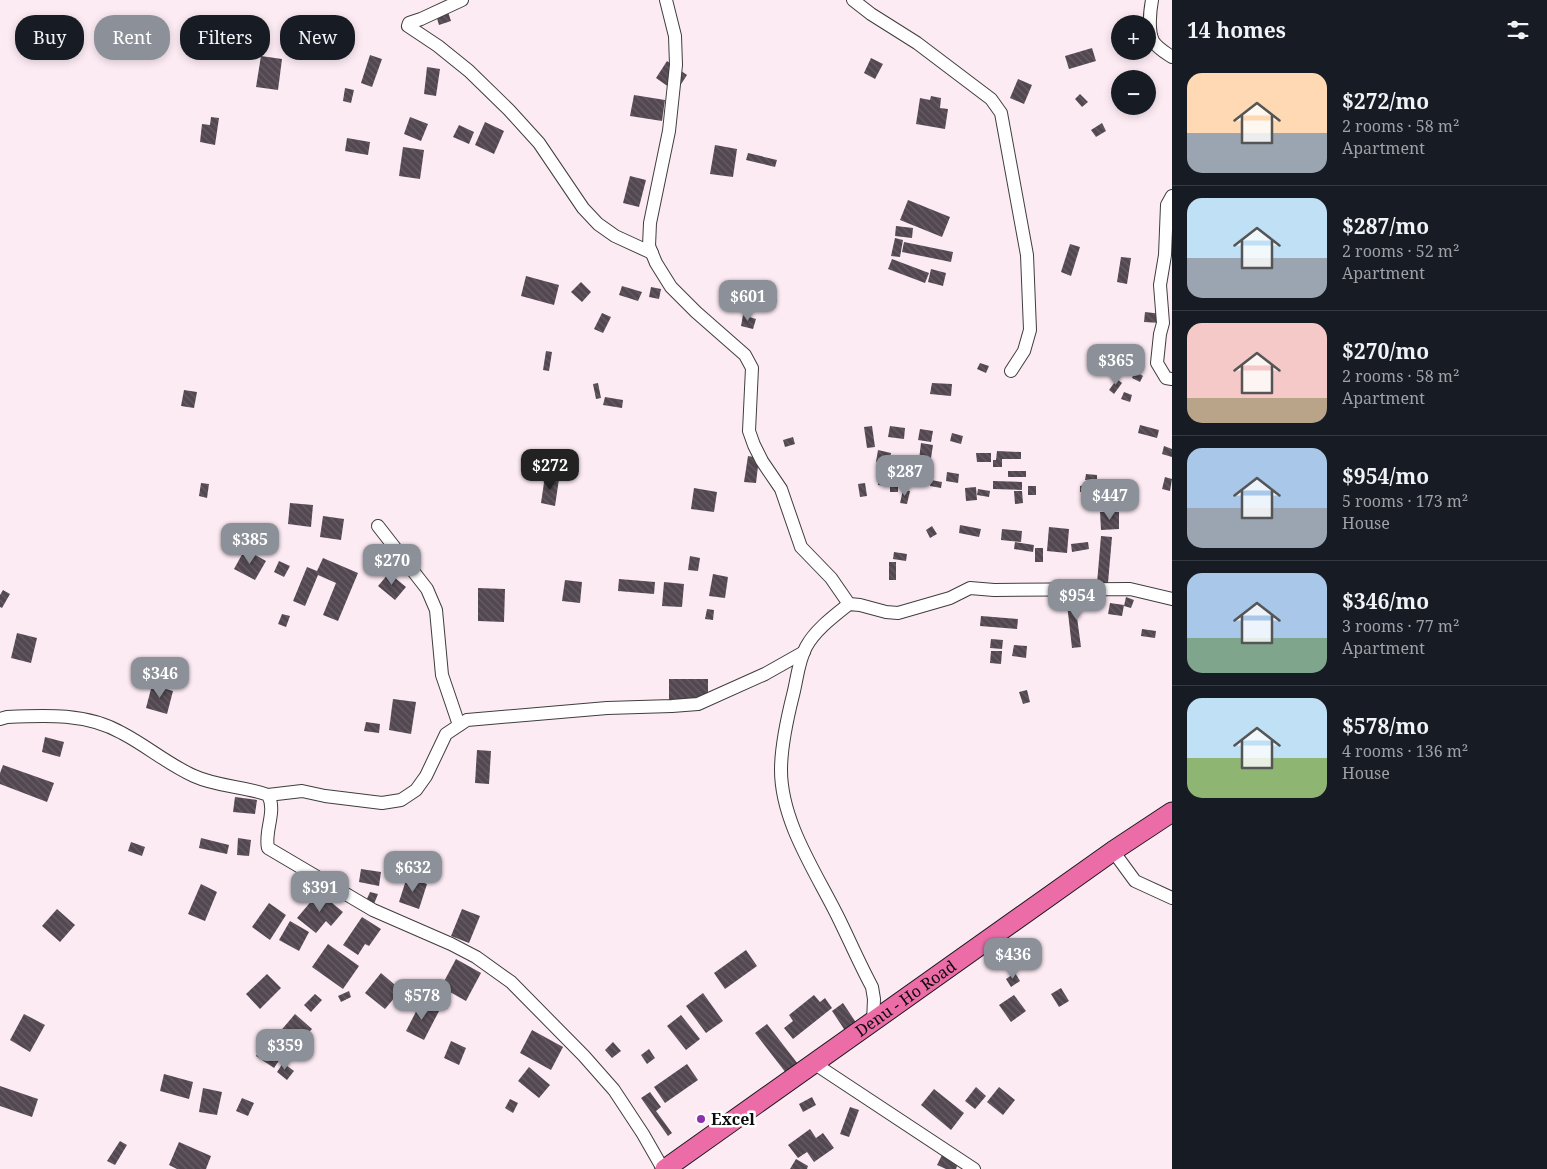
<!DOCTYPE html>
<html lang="en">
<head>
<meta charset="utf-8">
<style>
  :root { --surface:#171b24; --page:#242831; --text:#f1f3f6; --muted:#9ea1a6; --line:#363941; --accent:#8c9099 }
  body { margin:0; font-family:"Noto Serif",serif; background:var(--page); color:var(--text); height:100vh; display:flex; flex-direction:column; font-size:19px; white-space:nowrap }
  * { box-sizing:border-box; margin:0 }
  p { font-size:16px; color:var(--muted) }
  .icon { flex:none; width:28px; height:28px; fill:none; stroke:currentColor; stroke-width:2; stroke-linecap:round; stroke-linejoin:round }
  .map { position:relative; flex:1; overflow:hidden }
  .details { display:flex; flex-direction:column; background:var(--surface); width:375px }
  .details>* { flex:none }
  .banner { position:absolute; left:15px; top:15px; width:475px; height:45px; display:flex; gap:10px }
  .fabs { position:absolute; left:1111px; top:15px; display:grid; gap:10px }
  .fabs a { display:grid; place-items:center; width:45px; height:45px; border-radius:50%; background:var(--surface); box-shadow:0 2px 8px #0003; font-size:25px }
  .price { position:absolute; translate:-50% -42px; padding:0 11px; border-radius:10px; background:var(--accent); color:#fff; font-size:16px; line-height:32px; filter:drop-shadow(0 1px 2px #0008) }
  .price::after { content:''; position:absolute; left:50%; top:30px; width:15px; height:11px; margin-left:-8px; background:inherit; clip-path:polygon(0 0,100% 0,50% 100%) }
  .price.current { background:#222; color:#fff }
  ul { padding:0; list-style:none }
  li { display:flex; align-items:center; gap:15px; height:125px; padding:0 15px }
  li+li { border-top:1px solid var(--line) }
  li span { display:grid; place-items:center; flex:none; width:140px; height:100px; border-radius:15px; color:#555 }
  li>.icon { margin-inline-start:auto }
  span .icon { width:60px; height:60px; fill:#fffc; stroke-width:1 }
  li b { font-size:21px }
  h2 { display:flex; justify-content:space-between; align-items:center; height:60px; padding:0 15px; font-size:21px }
  .pill { padding:0 18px; border-radius:20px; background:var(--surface); box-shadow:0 2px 8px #0003; font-size:18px; line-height:45px }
  .pill.current { background:var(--accent); color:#fff }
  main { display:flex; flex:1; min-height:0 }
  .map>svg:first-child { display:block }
  .building { fill:url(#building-back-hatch) }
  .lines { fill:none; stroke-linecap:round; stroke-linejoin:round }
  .minor-casing { stroke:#3e3e3e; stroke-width:14 }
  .primary-casing { stroke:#1c1c1c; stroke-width:21 }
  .minor { stroke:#fff; stroke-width:12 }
  .primary { stroke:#ec6ca8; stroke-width:19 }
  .poi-dot { fill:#8b31ad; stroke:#fff; stroke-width:2 }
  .labels { text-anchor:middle; stroke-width:5; stroke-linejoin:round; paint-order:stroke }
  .street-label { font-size:16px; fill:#0b0b0b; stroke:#fff }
  .poi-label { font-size:16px; font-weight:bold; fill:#0b0b0b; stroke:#fff; text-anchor:start }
</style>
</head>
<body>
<main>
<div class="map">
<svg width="1172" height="1169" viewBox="0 0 1172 1169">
  <defs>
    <pattern id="building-back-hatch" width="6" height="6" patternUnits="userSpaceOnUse" patternTransform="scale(1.25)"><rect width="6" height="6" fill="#534851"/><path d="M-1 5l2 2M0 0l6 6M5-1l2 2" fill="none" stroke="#675e65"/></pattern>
  </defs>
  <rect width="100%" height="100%" fill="#fdebf3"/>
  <g class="building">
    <polygon points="448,12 451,21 439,25 436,15"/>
    <polygon points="1092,48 1096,61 1069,69 1065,56"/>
    <polygon points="370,55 382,59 372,87 361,83"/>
    <polygon points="261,56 282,59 278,90 256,87"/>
    <polygon points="871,58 883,64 875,79 864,73"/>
    <polygon points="667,61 687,75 676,92 656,78"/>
    <polygon points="427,67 440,69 436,96 424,94"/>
    <polygon points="1018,79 1032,85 1024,104 1010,98"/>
    <polygon points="345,88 354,90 351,103 343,101"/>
    <polygon points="1080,94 1088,102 1082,107 1075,99"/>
    <polygon points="634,95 665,100 662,121 630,116"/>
    <polygon points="931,96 941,98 940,108 948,109 945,129 916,124 920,98 930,100"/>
    <polygon points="211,117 219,118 215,145 200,142 202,124 210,125"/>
    <polygon points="410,117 428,124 421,141 404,134"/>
    <polygon points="485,122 504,131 494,154 475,145"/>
    <polygon points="1102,123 1106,131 1096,137 1091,130"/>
    <polygon points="459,125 474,132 469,144 453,137"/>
    <polygon points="347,138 370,142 368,155 345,151"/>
    <polygon points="715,145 737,149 733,177 710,174"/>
    <polygon points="403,147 424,150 420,179 399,176"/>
    <polygon points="748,153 777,160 775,167 746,160"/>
    <polygon points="630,176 646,180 639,207 623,203"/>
    <polygon points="908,200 950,217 942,237 900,220"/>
    <polygon points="896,226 913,228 912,238 895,236"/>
    <polygon points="895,238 903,240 900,257 891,256"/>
    <polygon points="904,242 953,252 951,262 902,252"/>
    <polygon points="1070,244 1080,247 1071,276 1061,272"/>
    <polygon points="1121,257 1131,258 1127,284 1117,282"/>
    <polygon points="892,259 929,273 925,283 888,269"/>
    <polygon points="931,269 946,273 943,286 928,282"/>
    <polygon points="526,276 559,285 554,305 521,296"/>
    <polygon points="581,282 591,292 582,302 571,292"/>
    <polygon points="622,286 642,292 638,301 619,295"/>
    <polygon points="651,287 661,289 659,299 649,297"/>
    <polygon points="768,297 777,299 775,308 767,306"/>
    <polygon points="1145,312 1162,314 1161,323 1144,322"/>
    <polygon points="602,313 611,317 603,333 594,329"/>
    <polygon points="743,315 756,319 753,329 741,326"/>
    <polygon points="546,351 552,352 549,371 543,370"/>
    <polygon points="980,363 989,366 986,373 977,369"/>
    <polygon points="1135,371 1143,376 1140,382 1132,378"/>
    <polygon points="1117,379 1122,383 1114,394 1109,390"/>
    <polygon points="598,383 601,398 596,399 593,384"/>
    <polygon points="932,383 952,384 951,396 930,394"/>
    <polygon points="184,390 197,392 194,408 181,406"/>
    <polygon points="1124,392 1132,395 1130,402 1121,399"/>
    <polygon points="605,397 623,400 622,408 603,405"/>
    <polygon points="1140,425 1159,430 1157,438 1138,433"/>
    <polygon points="872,426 875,447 867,448 864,427"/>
    <polygon points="890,426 905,428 904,439 888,437"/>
    <polygon points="920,429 933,431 931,442 918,440"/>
    <polygon points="952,433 963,436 961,444 950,441"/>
    <polygon points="793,437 795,444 785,447 783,440"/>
    <polygon points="921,443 933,445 928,478 917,476"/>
    <polygon points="1164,446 1172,449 1172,457 1162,454"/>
    <polygon points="878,450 891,453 889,464 876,462"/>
    <polygon points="997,451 1021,452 1021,459 1002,459 1002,467 993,467 993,460 996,460"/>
    <polygon points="976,453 991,453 991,462 977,462"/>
    <polygon points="748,456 759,458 756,483 744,482"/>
    <polygon points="902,462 915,464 912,486 899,484"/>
    <polygon points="881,464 890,465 888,486 878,485"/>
    <rect x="1008" y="471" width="18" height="6"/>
    <polygon points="947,472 959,474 958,483 946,481"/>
    <polygon points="1086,474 1097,475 1097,481 1085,480"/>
    <polygon points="545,476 559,479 555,506 541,503"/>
    <polygon points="1165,477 1172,479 1170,491 1162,489"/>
    <polygon points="931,480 942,482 941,488 930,486"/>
    <polygon points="993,481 1022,482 1022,490 993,489"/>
    <polygon points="890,482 898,483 898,492 890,492"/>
    <polygon points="201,483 209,484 207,498 199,496"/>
    <polygon points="865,483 867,496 860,497 858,484"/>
    <polygon points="1096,484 1096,491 1080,492 1080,486"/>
    <rect x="1028" y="486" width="8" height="9"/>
    <polygon points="976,487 977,500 966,501 965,488"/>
    <polygon points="694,488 717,492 714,512 691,509"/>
    <polygon points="978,489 990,491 989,497 977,495"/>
    <polygon points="903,490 910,491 907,504 900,503"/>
    <polygon points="1014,491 1022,491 1023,503 1015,504"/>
    <polygon points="290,503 313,505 311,527 288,524"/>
    <polygon points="1100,512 1119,512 1119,529 1101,530"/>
    <polygon points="323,516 344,519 341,540 320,537"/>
    <polygon points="960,525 981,529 979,537 959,533"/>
    <polygon points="932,526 937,534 930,538 926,530"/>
    <polygon points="1049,527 1069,529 1067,553 1047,551"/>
    <polygon points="1002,529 1022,531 1021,542 1001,540"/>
    <polygon points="1101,536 1112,537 1108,583 1097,583"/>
    <polygon points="1015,542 1034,545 1033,552 1014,549"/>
    <polygon points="1088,542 1089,549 1072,552 1071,544"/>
    <rect x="1035" y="548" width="8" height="14"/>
    <polygon points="245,549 266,561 255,580 234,569"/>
    <polygon points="894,552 907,554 906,561 893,559"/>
    <polygon points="690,556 700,558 698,571 688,570"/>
    <polygon points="323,558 358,573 338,621 323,615 336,583 318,575 305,606 293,601 307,567 317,571"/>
    <polygon points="279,561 290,566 284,577 274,572"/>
    <rect x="889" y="562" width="7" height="18"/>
    <polygon points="389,573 406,587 395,600 378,586"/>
    <polygon points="713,574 728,577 725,598 709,596"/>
    <polygon points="619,579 655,582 654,594 618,591"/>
    <polygon points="565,580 582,582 580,603 562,601"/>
    <polygon points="664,582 684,584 682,607 662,606"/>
    <polygon points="478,588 505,589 504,622 478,621"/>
    <polygon points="3,590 10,594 2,608 0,607 0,595"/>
    <polygon points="1126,597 1134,600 1131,608 1124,606"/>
    <polygon points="1093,601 1094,608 1076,610 1081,647 1072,648 1067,604"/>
    <polygon points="1110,603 1124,605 1122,616 1108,614"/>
    <polygon points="707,609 714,610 713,620 705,619"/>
    <polygon points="282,614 290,616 286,627 278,624"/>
    <polygon points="981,616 1018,619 1017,629 980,626"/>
    <polygon points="1142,629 1156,631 1155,638 1141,636"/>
    <polygon points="17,633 37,638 31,663 11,658"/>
    <polygon points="991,639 1003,640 1002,649 990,648"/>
    <polygon points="1014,645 1027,646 1026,658 1012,656"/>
    <polygon points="991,651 1002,651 1001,664 990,663"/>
    <polygon points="669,679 708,679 708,699 669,705"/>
    <polygon points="152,685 173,691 167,714 146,708"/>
    <polygon points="1027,690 1030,702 1023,704 1019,692"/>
    <polygon points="393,699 416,702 411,734 389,730"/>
    <polygon points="366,722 380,724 379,733 364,731"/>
    <polygon points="45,737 64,742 60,757 42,752"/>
    <polygon points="477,750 491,751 489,784 475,783"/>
    <polygon points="3,765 54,783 47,802 0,784 0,773"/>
    <polygon points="235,797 257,800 255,814 233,812"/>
    <polygon points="201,838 229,845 227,854 199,848"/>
    <polygon points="238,838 251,840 249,856 237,855"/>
    <polygon points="131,842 145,847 142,856 128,851"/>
    <polygon points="361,869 381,872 379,886 359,882"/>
    <polygon points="407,877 427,884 419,909 399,902"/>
    <polygon points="201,884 217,892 205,921 188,914"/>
    <polygon points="319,892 343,912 331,926 326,921 316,933 297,918"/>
    <polygon points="370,892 378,894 374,904 366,901"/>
    <polygon points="269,903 286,915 270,940 252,927"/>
    <polygon points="57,909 75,925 60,942 42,926"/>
    <polygon points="462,909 480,916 469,943 451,936"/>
    <polygon points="362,917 381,929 369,946 365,944 358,955 343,945"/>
    <polygon points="290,921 309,932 299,951 279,940"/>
    <polygon points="328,944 359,966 343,989 312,967"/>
    <polygon points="746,950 757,966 725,989 714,973"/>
    <polygon points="456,959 481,973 466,1001 441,987"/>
    <polygon points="381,973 401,990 385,1009 365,993"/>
    <polygon points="1015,973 1020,981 1011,987 1006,979"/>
    <polygon points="267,974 281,988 260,1009 246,994"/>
    <polygon points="1061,988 1069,1001 1059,1007 1051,994"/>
    <polygon points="349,991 351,997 341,1002 338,996"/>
    <polygon points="703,993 723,1021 706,1033 686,1006"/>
    <polygon points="315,994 322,1000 311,1012 304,1005"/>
    <polygon points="814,995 820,1002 825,998 832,1008 793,1039 784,1028 793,1021 789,1015"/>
    <polygon points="1014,995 1026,1011 1011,1022 999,1005"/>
    <polygon points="441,998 450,1002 447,1009 438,1006"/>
    <polygon points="421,1002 439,1011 424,1040 406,1031"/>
    <polygon points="843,1003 857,1024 846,1032 832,1011"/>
    <polygon points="24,1014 45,1025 30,1052 10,1040"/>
    <polygon points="295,1014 312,1029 295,1048 278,1034"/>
    <polygon points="681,1015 700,1039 686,1050 667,1026"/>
    <polygon points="767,1024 798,1064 786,1073 755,1033"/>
    <polygon points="532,1030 563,1047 551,1070 520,1053"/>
    <polygon points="451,1041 466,1048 459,1065 444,1058"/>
    <polygon points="613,1042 621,1051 612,1058 605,1050"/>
    <polygon points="262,1046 280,1059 274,1068 256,1056"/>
    <polygon points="649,1049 655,1058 647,1064 641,1055"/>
    <polygon points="283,1063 294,1071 287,1080 277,1072"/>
    <polygon points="687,1064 698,1080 665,1103 654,1087"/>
    <polygon points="529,1067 550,1085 539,1098 518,1081"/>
    <polygon points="164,1074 193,1082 189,1099 160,1091"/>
    <polygon points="0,1086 38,1099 32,1117 0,1106"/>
    <polygon points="976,1087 986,1096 975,1109 965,1101"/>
    <polygon points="999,1087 1015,1100 1003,1115 987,1102"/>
    <polygon points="203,1088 222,1092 217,1115 199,1112"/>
    <polygon points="934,1089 964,1113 951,1130 921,1105"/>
    <polygon points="650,1092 661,1107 656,1111 672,1133 668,1136 641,1098"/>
    <polygon points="812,1097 816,1105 803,1112 799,1104"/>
    <polygon points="242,1098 254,1103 248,1116 236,1111"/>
    <polygon points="510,1099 518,1103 513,1113 505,1108"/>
    <polygon points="850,1107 859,1110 849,1137 840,1134"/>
    <polygon points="810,1129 816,1138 823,1133 834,1148 814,1162 807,1152 798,1158 788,1145"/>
    <polygon points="120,1141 127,1145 115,1165 107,1161"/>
    <polygon points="179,1142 211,1156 206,1169 177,1169 169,1165"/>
    <polygon points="943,1153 959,1161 956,1169 946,1169 937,1165"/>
    <polygon points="796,1159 808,1166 807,1169 790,1169"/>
  </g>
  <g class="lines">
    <defs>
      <g id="minor">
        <polyline points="462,0 421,19 409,23 408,26 438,46 469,71 509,110 539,143 583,208 598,224 615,236 652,253"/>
        <polyline points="666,0 675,36 676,65 669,131 650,223 649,246 656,263 671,287 696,312 745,355 752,368 749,431 754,445 762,461 781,489 801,547 831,578 849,604"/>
        <polyline points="853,0 871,14 917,43 991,99 1001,113 1027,255 1030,330 1024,351 1011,371"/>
        <path d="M 1152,0 C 1150,11 1148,31 1153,41 C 1157,48 1166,53 1172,57"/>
        <polyline points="1172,196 1167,205 1165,255 1160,285 1163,323 1160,334 1157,363 1166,378 1172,379"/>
        <polyline points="378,526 427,589 436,610 442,675 459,725"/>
        <path d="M 0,719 L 7,717 C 46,715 87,713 122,733 C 147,746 169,765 194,776 C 218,787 244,786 268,795 C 277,811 264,831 268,848 L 373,910 L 451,944 L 476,957 L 511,982 L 584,1056 L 614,1090 L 643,1134 L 663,1169"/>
        <polyline points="268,795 302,791 325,796 382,803 401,800 416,790 426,776 446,734 467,720 607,708 672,706 698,704 765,674 804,652"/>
        <polyline points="1113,851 1135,881 1172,898"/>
        <path d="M 873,1022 L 874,999 L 872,987 C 859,963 849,939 837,915 C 815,871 781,821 781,770 C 781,746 787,719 793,695 C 797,680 798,662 806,647 C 815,630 834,616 849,604 L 860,605 L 886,612 L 898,613 L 950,598 L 970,588 L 994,590 L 1130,589 L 1172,599"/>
        <polyline points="815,1064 974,1169"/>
      </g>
      <g id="primary">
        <path id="s1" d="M 665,1169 L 1113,851 L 1172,812"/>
      </g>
    </defs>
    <use href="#minor" class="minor-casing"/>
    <use href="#primary" class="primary-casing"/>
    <use href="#minor" class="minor"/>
    <use href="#primary" class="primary"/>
  </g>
  <circle class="poi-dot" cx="701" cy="1119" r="5"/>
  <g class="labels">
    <g class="street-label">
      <text dy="6" stroke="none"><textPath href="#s1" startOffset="295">Denu - Ho Road</textPath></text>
    </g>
    <g class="poi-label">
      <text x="711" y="1125">Excel</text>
    </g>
  </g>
</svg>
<div class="fabs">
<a>+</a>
<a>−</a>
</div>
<b class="price" style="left:748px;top:322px">$601</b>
<b class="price" style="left:1116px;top:386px">$365</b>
<b class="price current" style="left:550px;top:491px">$272</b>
<b class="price" style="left:905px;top:497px">$287</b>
<b class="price" style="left:1110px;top:521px">$447</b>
<b class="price" style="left:250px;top:565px">$385</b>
<b class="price" style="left:392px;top:586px">$270</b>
<b class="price" style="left:1077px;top:621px">$954</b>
<b class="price" style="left:160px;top:699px">$346</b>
<b class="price" style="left:413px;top:893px">$632</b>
<b class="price" style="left:320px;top:913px">$391</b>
<b class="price" style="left:1013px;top:980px">$436</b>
<b class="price" style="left:422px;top:1021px">$578</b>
<b class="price" style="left:285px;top:1071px">$359</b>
<div class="banner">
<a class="pill">Buy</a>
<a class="pill current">Rent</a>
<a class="pill">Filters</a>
<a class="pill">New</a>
</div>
</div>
<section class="details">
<h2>14 homes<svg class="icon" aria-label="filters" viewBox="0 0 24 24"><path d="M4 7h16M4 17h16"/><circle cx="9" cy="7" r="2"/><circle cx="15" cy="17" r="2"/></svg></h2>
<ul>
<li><span style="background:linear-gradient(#ffd9b3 60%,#9aa5b1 0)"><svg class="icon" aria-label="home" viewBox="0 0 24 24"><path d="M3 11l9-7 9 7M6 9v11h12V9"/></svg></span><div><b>$272/mo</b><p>2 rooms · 58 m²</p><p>Apartment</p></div></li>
<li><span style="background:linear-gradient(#bfe0f5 60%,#9aa5b1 0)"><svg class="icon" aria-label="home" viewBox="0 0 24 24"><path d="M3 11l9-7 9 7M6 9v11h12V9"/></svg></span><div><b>$287/mo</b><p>2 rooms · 52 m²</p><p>Apartment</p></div></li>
<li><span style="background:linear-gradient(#f6c9c9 75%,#b9a48a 0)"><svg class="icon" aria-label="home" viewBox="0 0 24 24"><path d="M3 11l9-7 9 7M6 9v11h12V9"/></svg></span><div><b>$270/mo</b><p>2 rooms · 58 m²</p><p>Apartment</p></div></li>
<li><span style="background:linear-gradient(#a9c7e8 60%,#9aa5b1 0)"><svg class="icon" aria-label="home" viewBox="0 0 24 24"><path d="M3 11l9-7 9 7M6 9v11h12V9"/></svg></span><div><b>$954/mo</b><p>5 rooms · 173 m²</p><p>House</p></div></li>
<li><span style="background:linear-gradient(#a9c7e8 65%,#7fa58c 0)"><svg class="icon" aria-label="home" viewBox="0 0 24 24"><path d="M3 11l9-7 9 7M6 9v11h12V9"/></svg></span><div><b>$346/mo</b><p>3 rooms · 77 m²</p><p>Apartment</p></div></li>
<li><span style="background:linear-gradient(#bfe0f5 60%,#8fb573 0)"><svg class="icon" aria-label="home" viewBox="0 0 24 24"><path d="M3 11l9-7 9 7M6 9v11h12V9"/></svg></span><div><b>$578/mo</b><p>4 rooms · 136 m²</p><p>House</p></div></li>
</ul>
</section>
</main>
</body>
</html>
